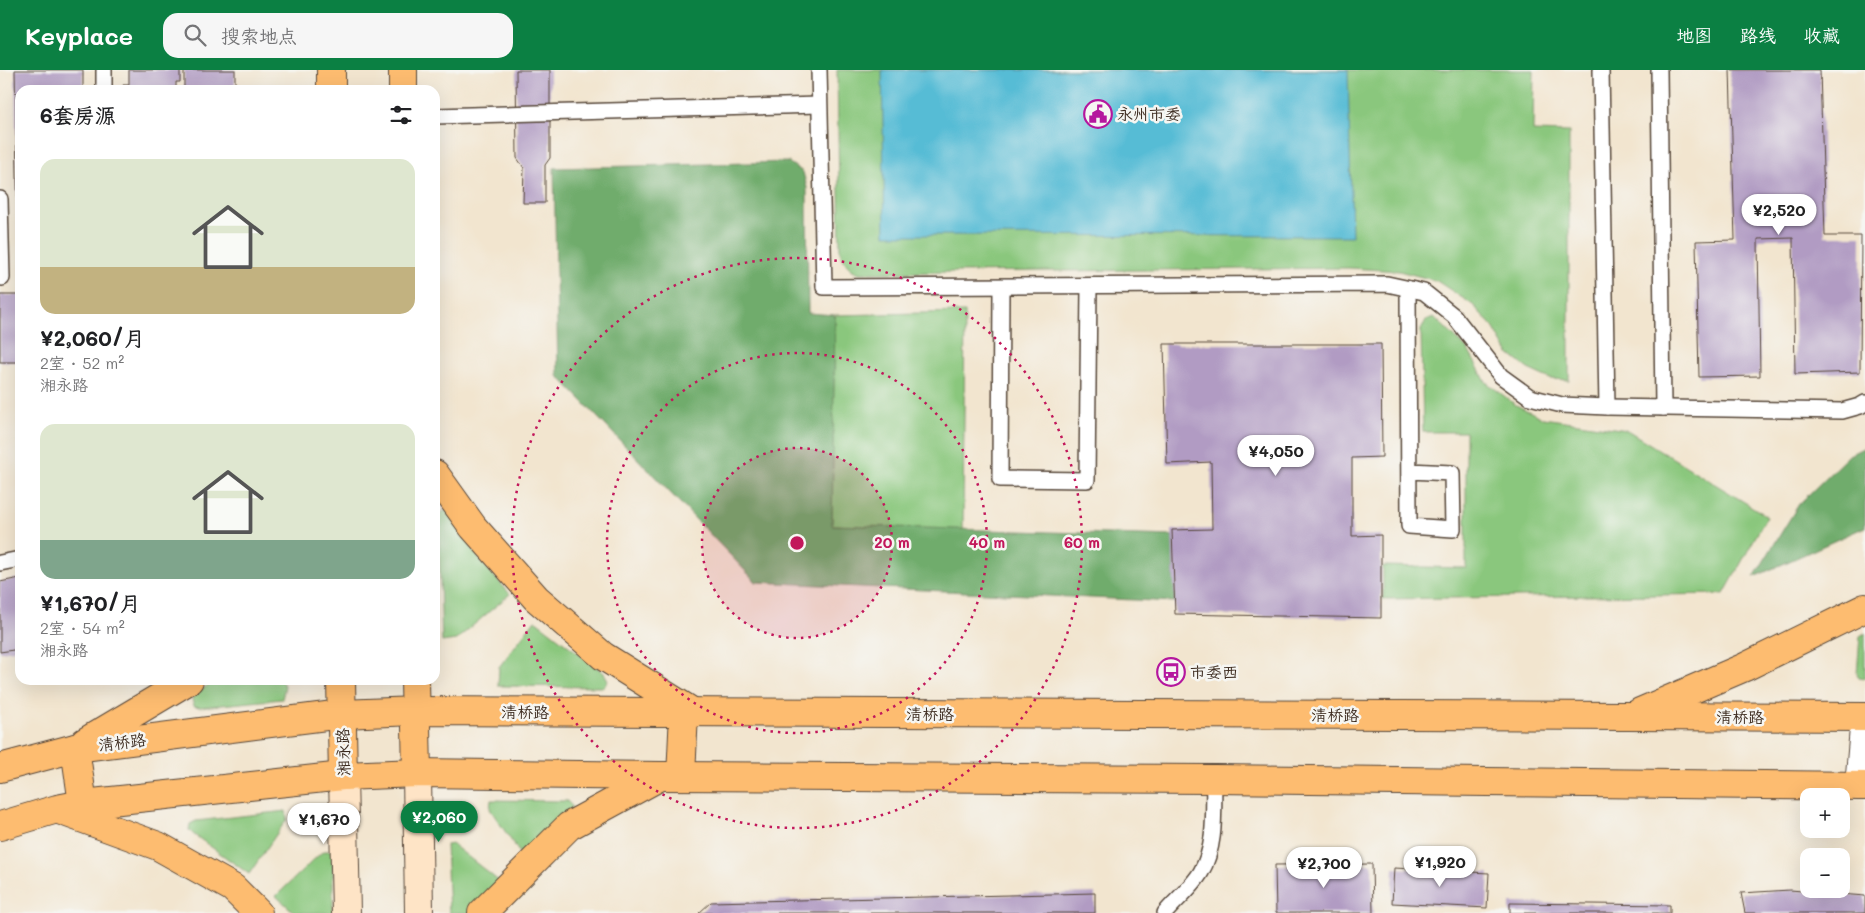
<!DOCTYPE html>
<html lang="zh">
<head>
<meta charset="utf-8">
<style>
  :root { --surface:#fff; --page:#f6f6f6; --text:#202124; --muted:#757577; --accent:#0b8043 }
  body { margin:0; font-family:Mali,"LXGW WenKai TC",sans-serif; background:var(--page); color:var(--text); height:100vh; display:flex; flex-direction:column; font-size:19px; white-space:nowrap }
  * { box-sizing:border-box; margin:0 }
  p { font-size:16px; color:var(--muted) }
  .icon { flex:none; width:28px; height:28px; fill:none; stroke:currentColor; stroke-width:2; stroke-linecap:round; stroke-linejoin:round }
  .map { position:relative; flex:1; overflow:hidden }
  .sheet { position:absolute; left:15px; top:15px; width:425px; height:600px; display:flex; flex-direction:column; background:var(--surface); border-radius:15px; box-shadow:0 5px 20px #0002 }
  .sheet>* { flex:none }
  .tools { position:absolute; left:1800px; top:718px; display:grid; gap:10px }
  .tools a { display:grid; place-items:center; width:50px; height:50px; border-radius:10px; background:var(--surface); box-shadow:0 5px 20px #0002; font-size:25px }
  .price { position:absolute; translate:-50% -42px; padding:0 11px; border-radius:18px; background:#fff; color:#222; font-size:16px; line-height:32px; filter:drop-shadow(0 1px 2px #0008) }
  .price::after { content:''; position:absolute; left:50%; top:30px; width:15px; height:11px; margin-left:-8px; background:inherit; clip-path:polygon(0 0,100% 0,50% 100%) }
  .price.selected { background:var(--accent); color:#fff }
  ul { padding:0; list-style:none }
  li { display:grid; align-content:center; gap:10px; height:265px; padding:0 25px }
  li span { display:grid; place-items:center; height:155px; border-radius:15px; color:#555 }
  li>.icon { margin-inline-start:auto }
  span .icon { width:90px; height:90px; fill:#fffc; stroke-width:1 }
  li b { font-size:21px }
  h2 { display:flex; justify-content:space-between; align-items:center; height:60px; padding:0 25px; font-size:21px }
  header { display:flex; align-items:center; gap:30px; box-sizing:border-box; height:70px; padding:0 25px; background:var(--accent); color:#fff }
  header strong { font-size:24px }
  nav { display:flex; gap:28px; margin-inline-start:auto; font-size:18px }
  .search { width:350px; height:45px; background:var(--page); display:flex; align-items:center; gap:12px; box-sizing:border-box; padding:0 18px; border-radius:15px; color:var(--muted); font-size:19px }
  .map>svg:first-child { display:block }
  .green { fill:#8ac77d; stroke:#62784e }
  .forest { fill:#6fac6c; stroke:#556b45 }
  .water { fill:#57bcd5; stroke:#49737a }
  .building { fill:#b19bc3 }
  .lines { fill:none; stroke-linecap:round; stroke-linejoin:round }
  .service-casing { stroke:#564639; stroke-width:18 }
  .tertiary-casing { stroke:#564639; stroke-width:30 }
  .secondary-casing { stroke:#564639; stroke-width:30 }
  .primary-casing { stroke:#564639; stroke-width:30 }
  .service { stroke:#fff; stroke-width:15 }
  .tertiary { stroke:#fff; stroke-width:28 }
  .secondary { stroke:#fee4c6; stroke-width:28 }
  .primary { stroke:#fdbc70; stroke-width:28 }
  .ring { fill:none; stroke:#c2185b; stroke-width:2.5; stroke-dasharray:2.5 5 }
  .labels { text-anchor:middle; stroke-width:5; stroke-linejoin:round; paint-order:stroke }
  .poi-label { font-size:16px; fill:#3b2a1e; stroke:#f6f6f2; text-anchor:start }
  .street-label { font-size:16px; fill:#3b2a1e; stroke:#f6f6f2 }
  .centre { fill:#c2185b; stroke:#f6f6f2; stroke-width:2.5 }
  .ring-label { font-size:15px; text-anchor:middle; font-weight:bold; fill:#c2185b; stroke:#f6f6f2; stroke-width:5; stroke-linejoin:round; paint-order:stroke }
</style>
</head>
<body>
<header>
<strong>Keyplace</strong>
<div class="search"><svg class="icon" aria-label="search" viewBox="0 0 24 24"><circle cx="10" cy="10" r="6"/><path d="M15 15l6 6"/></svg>搜索地点</div>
<nav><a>地图</a><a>路线</a><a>收藏</a></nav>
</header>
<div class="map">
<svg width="1865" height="843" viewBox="0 0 1865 843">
  <rect width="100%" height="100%" fill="#f6f6f2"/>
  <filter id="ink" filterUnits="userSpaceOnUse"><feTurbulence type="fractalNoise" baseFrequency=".02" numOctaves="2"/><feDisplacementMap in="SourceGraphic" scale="10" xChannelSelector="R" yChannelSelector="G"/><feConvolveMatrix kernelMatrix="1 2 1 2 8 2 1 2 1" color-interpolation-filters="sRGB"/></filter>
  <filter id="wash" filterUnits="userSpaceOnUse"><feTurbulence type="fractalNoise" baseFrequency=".0096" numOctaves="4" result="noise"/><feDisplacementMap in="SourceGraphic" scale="20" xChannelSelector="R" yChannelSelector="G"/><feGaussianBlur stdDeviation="1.12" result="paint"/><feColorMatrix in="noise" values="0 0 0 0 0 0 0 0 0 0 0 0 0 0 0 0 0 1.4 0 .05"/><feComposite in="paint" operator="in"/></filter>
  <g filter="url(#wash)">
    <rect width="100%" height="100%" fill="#f2e5cf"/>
    <g class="green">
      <path d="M 837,0 L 1534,0 L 1533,61 L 1569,62 L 1569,310 L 1550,309 L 1528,299 L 1508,283 L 1493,257 L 1473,235 L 1437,211 L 1399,201 L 1349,198 L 859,203 C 848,199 844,192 840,181 Z"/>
      <polygon points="965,242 963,460 831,455 835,245"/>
      <polygon points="1434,247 1468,280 1486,312 1516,335 1543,348 1627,360 1767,446 1724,524 1383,529 1383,496 1466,498 1466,362 1423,362 1421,260 1426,250"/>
      <polygon points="443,441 448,441 480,490 510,524 456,570 442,572 438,445"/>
      <polygon points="535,550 604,603 608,610 604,617 498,616 499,597"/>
      <polygon points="1865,563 1865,608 1859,607 1857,604 1860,566"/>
      <polygon points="215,610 280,610 285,616 282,629 200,637 194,636 192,630 193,626"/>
      <polygon points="491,730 567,731 572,736 570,742 523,788 490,739"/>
      <polygon points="286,741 287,749 249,804 193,764 189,760 190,754 196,751"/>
      <polygon points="452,774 500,812 470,843 449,843 446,775"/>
      <polygon points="323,781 333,781 333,843 295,843 276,826"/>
    </g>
    <g class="forest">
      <polygon points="788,92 803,102 807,118 808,243 835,245 832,455 1173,466 1175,532 756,512 558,306 554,98"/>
      <polygon points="1865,377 1865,457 1754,507 1799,434 1849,385"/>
    </g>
    <polygon class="water" points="882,0 1348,0 1352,166 885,165"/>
    <g id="blocks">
      <g class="building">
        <polygon points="15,0 83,0 83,20 20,20 20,159 18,159"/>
        <polygon points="129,0 180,0 180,12 176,12 176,20 123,20 123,15 129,15"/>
        <rect x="184" y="0" width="51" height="20"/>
        <polygon points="516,0 550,0 550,88 545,95 545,133 523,133 524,98 517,88"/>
        <polygon points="1730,0 1820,0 1825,166 1861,166 1860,302 1795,304 1793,168 1758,169 1760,306 1699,307 1696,171 1735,170"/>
        <rect x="0" y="225" width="20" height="67"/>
        <polygon points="1164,274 1381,274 1382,387 1352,388 1352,466 1381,465 1381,548 1175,544 1172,460 1212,459 1211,392 1167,394"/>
        <polygon points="20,508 20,579 0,582 0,512"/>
        <polygon points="1372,794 1373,843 1276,843 1275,795"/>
        <polygon points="1394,798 1489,803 1487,838 1392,833"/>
        <polygon points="1790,820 1865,826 1865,843 1745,843 1741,823"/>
        <polygon points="1095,823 1095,843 699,843 711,832"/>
        <polygon points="1510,833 1670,835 1670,843 1510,843"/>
      </g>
    </g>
  </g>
  <g filter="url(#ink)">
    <use href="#blocks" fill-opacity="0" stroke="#564639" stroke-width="1"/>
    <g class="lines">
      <defs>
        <g id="service">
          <polyline points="104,0 104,20"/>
          <polyline points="819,0 824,217 1387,214 1424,222 1454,246 1501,306 1530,327 1562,335 1607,337 1601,0"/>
          <polyline points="1659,0 1663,338"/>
          <polyline points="435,46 819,35"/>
          <polyline points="0,129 2,208"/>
          <polyline points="1001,217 1000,409 1087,410 1089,216"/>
          <polyline points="1408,219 1409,456 1453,459 1452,403 1409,401"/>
          <polyline points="1607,337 1842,341 1860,336 1865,333"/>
          <polyline points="0,493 20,489"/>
          <path d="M 1165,843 C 1176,830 1193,816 1201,802 C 1217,775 1213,739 1214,709"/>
        </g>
        <polyline id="tertiary" points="1859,716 1865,647"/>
        <g id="secondary">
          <polyline points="417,703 419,843"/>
          <polyline points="343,706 346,843"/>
        </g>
        <g id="primary">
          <polyline points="331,0 331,20"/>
          <polyline points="403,0 403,20"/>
          <polyline points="435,404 473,457 536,528 603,586 694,643"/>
          <polyline points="341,610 343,706"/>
          <polyline points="415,610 417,703"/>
          <polyline points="1640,642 1745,597 1865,538"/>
          <polyline points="85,672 189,610"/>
          <polyline points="75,678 83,734"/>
          <polyline points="0,698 75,678 342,644 415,641 1865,647"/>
          <polyline points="681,706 684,643"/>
          <polyline points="59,740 158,776 233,818 258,843"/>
          <polyline points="0,756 57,739 83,734 343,706 417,703 660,706 1214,709 1865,716"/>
          <polyline points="482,843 569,756 657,708"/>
        </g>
      </defs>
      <use href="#service" class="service-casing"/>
      <use href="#tertiary" class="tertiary-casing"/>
      <use href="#secondary" class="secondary-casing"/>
      <use href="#primary" class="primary-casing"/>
      <use href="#service" class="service"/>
      <use href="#tertiary" class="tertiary"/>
      <use href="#secondary" class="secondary"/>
      <use href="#primary" class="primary"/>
    </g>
  </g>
  <circle cx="797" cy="473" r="95" fill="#c2185b" fill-opacity=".12"/>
  <g class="ring">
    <circle cx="797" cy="473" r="95"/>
    <circle cx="797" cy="473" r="190"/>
    <circle cx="797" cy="473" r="285"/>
  </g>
  <defs>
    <symbol id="civic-ring" viewBox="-11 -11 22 22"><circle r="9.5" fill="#f6f6f2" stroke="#b5179e" stroke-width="1.5"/><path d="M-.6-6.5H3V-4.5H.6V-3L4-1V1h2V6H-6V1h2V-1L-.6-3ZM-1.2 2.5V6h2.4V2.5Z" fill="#b5179e"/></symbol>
    <symbol id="bus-ring" viewBox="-11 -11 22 22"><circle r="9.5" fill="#f6f6f2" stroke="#b5179e" stroke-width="1.5"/><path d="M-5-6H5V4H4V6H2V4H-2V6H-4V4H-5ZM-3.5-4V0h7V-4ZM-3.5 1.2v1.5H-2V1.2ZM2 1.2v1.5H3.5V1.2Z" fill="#b5179e"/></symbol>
  </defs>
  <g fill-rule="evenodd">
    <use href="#civic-ring" x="1082" y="28" width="32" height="32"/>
    <use href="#bus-ring" x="1155" y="586" width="32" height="32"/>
  </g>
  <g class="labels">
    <g class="poi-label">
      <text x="1117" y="50">永州市委</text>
      <text x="1190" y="608">市委西</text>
    </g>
    <g class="street-label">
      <text x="525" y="648">清桥路</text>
      <text x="930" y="650">清桥路</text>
      <text x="1335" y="651">清桥路</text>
      <text x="1740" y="653">清桥路</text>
      <text transform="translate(122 672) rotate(-7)" y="6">清桥路</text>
      <text transform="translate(343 682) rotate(-92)" y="6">湘永路</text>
    </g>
  </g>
  <circle cx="797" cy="473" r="8" class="centre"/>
  <g class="ring-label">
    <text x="892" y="478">20 m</text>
    <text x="987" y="478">40 m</text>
    <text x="1082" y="478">60 m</text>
  </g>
</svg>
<div class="tools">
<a>+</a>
<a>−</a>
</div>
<b class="price" style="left:1779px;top:166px">¥2,520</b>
<b class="price" style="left:1276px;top:407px">¥4,050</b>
<b class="price selected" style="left:439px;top:773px">¥2,060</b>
<b class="price" style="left:324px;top:775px">¥1,670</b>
<b class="price" style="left:1440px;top:818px">¥1,920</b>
<b class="price" style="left:1324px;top:819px">¥2,700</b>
<section class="sheet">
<h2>6套房源<svg class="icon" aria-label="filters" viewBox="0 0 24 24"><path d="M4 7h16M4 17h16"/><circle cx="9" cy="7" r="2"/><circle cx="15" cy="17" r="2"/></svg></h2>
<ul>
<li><span style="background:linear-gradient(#dfe7d0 70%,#c2b280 0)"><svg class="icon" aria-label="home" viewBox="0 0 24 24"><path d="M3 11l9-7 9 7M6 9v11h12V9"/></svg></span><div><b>¥2,060/月</b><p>2室 · 52 m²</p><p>湘永路</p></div></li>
<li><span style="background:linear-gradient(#dfe7d0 75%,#7fa58c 0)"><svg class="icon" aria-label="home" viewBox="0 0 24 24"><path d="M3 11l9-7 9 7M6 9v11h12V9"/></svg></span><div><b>¥1,670/月</b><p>2室 · 54 m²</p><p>湘永路</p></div></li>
</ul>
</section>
</div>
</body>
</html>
